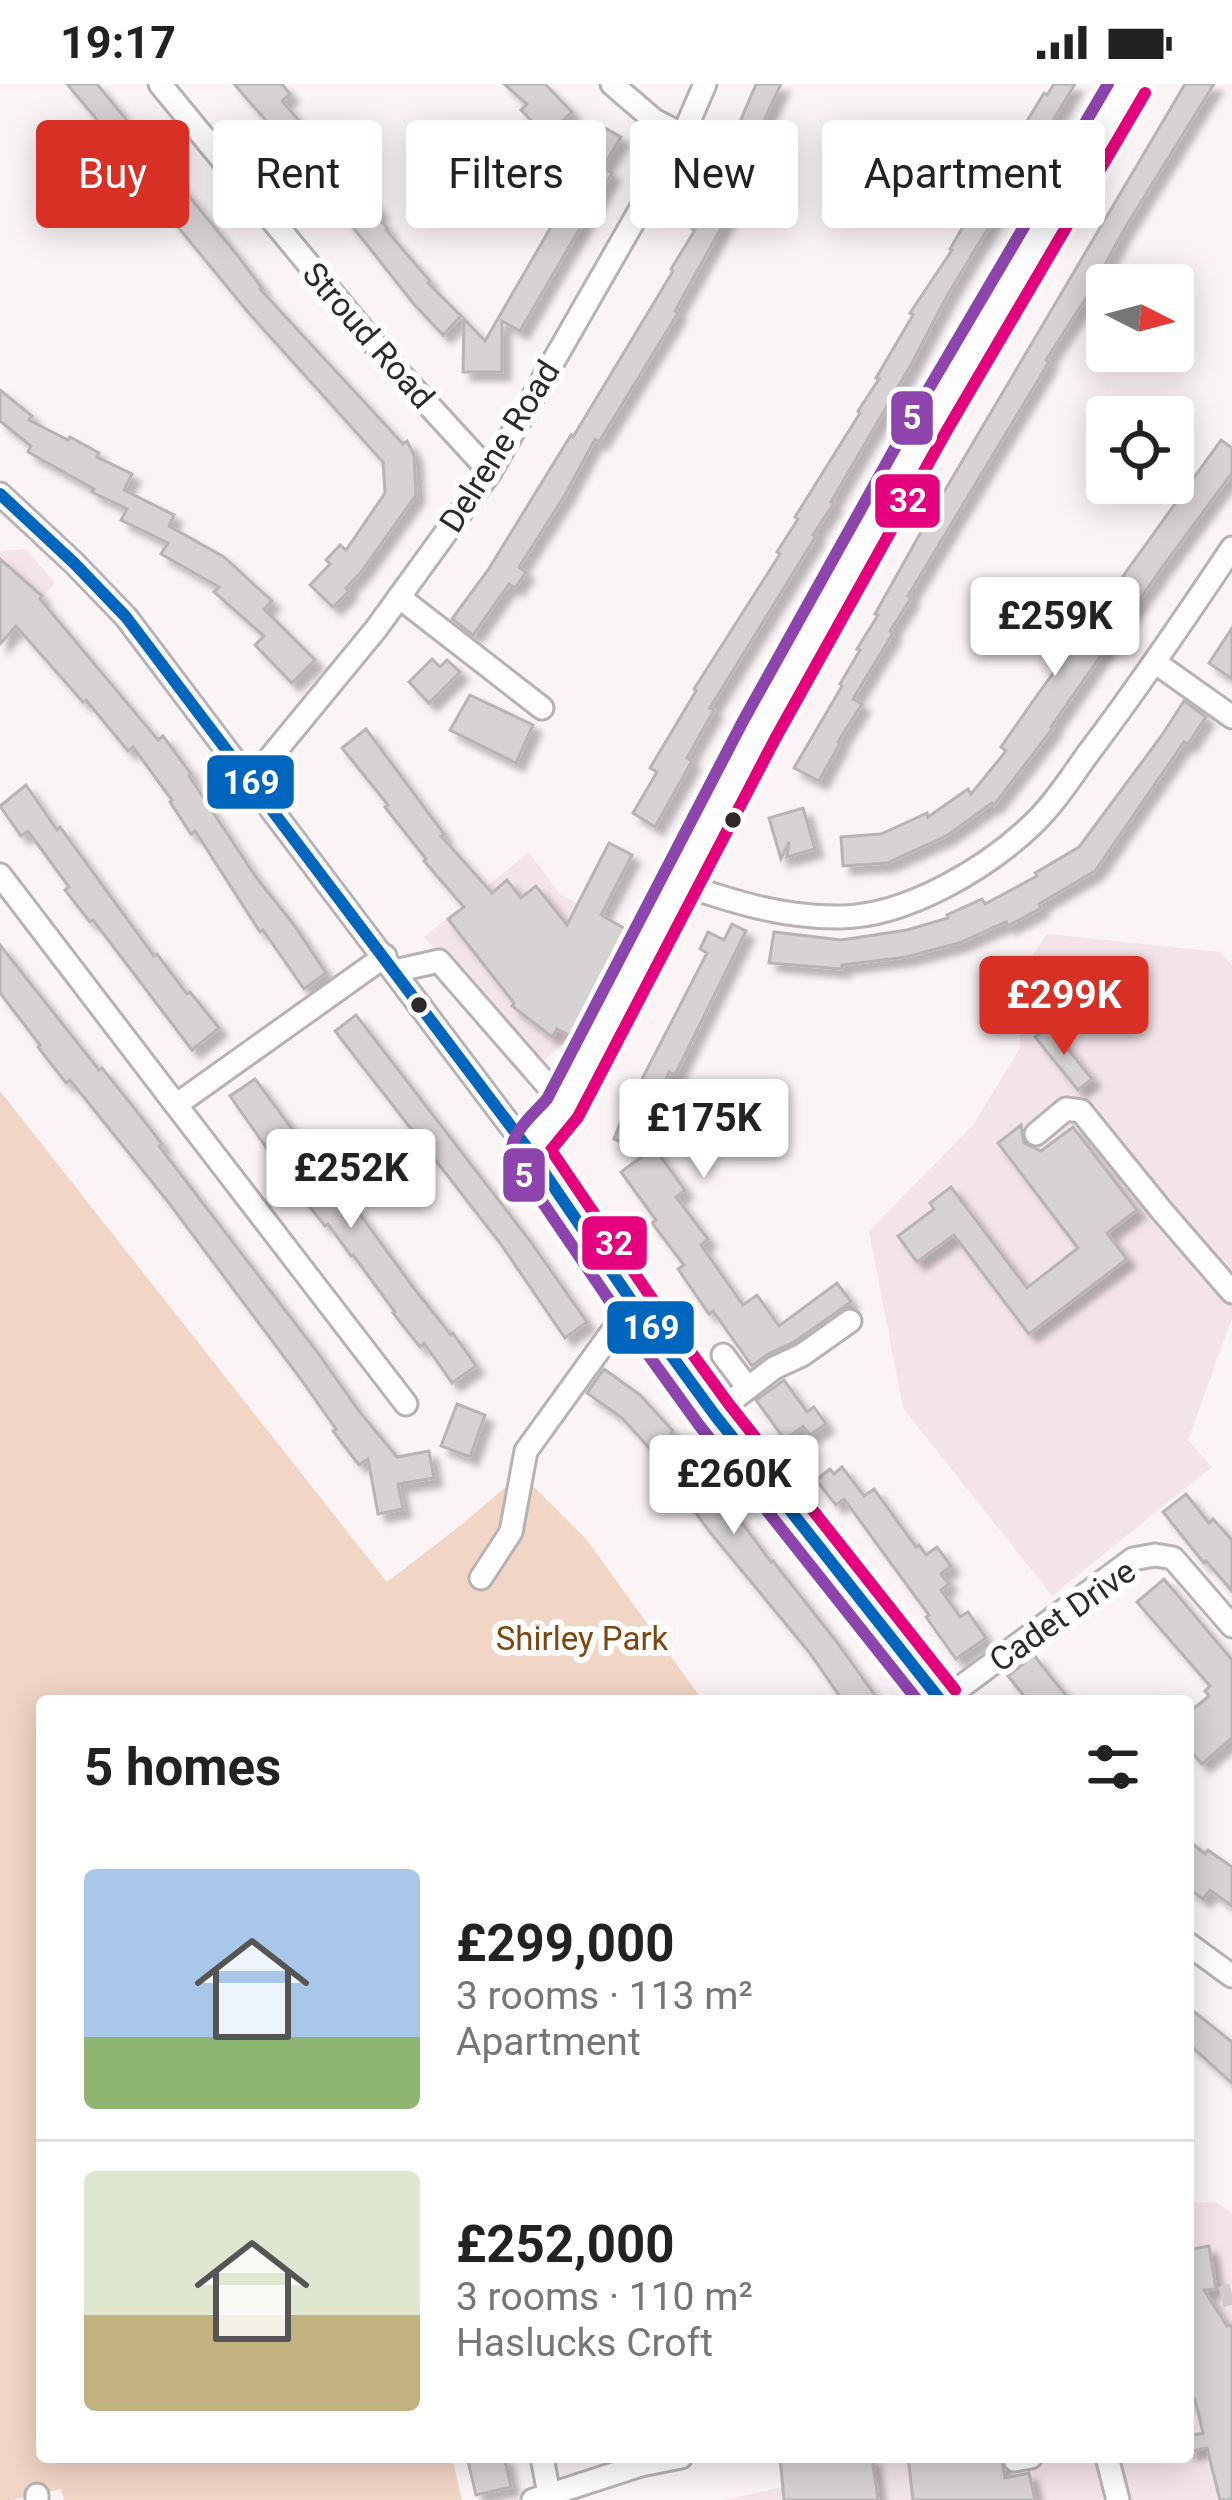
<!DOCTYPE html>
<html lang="en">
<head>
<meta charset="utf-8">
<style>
  :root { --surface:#fff; --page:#f2f2f2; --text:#222; --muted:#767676; --line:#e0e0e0; --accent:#d93025 }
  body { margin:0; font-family:Roboto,sans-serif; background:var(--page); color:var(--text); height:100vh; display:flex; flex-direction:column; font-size:45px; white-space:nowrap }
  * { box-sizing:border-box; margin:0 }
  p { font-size:39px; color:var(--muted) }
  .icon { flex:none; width:66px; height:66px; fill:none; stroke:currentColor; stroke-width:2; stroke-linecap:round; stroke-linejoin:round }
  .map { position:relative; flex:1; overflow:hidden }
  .details { position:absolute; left:36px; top:1611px; width:1158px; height:768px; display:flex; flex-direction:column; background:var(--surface); border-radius:12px; box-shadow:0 6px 30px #0003 }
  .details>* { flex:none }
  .banner { position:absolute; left:36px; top:36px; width:1161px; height:108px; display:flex; gap:24px }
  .needle { width:78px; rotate:96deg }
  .controls { position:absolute; left:1086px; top:180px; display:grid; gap:24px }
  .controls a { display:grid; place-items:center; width:108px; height:108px; border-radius:12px; background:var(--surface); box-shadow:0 6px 30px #0003; font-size:60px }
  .price { position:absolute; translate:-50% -102px; padding:0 27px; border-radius:12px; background:#fff; color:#222; font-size:39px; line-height:78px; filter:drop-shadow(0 3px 6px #0008) }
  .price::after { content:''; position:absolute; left:50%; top:72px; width:36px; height:27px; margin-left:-18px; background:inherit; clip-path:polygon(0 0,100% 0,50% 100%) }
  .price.on { background:var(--accent); color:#fff }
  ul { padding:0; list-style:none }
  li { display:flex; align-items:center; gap:36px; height:300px; padding:0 48px }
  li+li { border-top:3px solid var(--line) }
  li span { display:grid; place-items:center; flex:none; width:336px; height:240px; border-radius:12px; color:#555 }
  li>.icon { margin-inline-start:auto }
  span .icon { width:144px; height:144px; fill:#fffc; stroke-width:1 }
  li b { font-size:51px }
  h2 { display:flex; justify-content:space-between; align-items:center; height:144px; padding:0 48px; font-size:51px }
  .pill { padding:0 42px; border-radius:12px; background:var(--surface); box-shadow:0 6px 30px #0003; font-size:42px; line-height:108px }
  .pill.on { background:var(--accent); color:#fff }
  .status { display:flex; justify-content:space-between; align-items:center; height:84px; padding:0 60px; background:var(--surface); direction:ltr }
  .status svg { height:33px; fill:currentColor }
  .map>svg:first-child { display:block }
  .built { fill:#f3e4e8 }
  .green { fill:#f1d6c6 }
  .building { fill:#d7d2d4; stroke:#b8b4b6; stroke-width:3; filter:url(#shadow) }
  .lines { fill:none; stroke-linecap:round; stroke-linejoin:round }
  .minor-tunnel { stroke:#d2cbcd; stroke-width:21; stroke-dasharray:21 10; stroke-linecap:butt }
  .minor-casing { stroke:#b7b2b3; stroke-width:27 }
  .minor { stroke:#fefdfe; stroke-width:21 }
  .bus-1-casing { stroke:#fff; stroke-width:21 }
  .bus-2-casing { stroke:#fff; stroke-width:21 }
  .bus-3-casing { stroke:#fff; stroke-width:21 }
  .bus-1 { stroke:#0065bd; stroke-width:12 }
  .bus-2 { stroke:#e5007d; stroke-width:12 }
  .bus-3 { stroke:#8e44ad; stroke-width:12 }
  .bus-dot { fill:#2d282a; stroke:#fff; stroke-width:4.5 }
  .labels { text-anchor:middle; stroke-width:12; stroke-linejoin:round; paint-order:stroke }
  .street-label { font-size:33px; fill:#2d282a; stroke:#fff }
  .park-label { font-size:33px; fill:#7d4611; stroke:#fff }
  .line-badge { stroke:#fff; stroke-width:4.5 }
  .badge-label { font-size:33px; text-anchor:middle; font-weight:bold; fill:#fff }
</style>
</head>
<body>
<div class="status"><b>19:17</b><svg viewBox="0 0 49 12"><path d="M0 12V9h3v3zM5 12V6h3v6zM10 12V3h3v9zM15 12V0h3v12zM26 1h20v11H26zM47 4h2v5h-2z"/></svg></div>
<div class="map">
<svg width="1232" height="2416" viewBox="0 0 1232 2416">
  <defs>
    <filter id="shadow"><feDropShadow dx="8" dy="8" stdDeviation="3" flood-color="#0004"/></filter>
  </defs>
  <rect width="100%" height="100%" fill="#fbf4f6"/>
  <g class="built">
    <polygon points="26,465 55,499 0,560 0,467"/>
    <polygon points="529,768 560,810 631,848 572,953 543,977 424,853"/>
    <polygon points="1047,850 1221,868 1232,881 1232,1234 1188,1356 1212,1383 1052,1512 903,1324 869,1147 973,1041 1020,964 1020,900 1029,876"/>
    <polygon points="1216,2118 1232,2129 1232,2416 724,2416 783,2403 780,2373 1188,2373 1188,2119"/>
  </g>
  <polygon class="green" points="0,1007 387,1498 461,1441 521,1390 587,1456 703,1617 42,1617 42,2373 452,2373 462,2416 64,2416 61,2405 12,2416 0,2416"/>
  <g class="building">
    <polygon points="67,0 97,0 238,172 262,204 260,205 403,360 407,357 414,371 416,411 361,488 346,504 349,507 333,523 310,501 330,480 326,476 340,461 346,466 385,409 383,378 247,227 160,121 163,118 134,85 129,89 107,64 115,57"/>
    <polygon points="234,0 282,0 290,10 282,17 342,87 345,84 380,127 375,130 388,145 386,146 430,197 428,199 461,232 443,251 413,219 291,65"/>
    <polygon points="504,0 545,0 572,28 546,52 521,26 527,20"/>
    <polygon points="756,0 781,0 754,58 745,83 751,86 729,125 731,126 675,227 678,229 599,358 595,355 565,411 519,483 526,488 515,504 509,500 473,551 452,535 488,486 571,351 573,353 673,187 671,185 695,146 692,145 731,68 728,66"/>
    <polygon points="1054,0 1075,0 947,212 912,279 831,418 834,419 813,451 816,452 710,624 714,626 687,674 692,677 655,743 633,729 657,688 650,684 696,607 694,605 780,470 777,468 798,435 795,433 860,329 858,327 879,295 876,294 913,231 910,229 952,166 950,165 968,134 1044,9 1047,11"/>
    <polygon points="1185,0 1214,0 1125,144 1088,211 1046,276 1049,278 908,512 911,514 890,547 893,549 853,615 862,620 838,658 840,659 819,697 794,684 842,602 840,600 860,566 857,565 878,531 875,530 935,423"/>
    <polygon points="598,44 605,44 621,53 603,83 612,89 520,247 502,237 502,288 463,288 464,235 485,257 581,91 573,86"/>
    <polygon points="0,306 32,332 29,336 68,356 70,353 99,369 97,373 132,390 124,406 174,431 169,442 224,473 272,517 264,525 315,576 292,599 255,561 264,552 214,508 219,503 161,470 168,459 121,436 127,425 92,408 94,405 28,368 31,362 0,337"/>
    <polygon points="1221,356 1232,364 1232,389 1164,481 1051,643 1053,644 994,721 992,719 948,751 887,779 843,782 841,753 881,750 927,729 928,733 968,705 971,710 1006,667 1001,663 1033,617"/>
    <polygon points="0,475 42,512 40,515 158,656 163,652 191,690 189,692 256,793 294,841 326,889 304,905 263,846 260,848 195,747 191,750 170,718 172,716 133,663 128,667 86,616 83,618 16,542 0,560"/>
    <polygon points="1232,544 1232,595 1209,579"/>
    <polygon points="432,575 440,583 447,576 460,588 429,619 409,598"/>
    <polygon points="470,611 533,641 516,679 450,646"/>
    <polygon points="1184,617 1206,633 1188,660 1184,658 1095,787 1039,820 1041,824 1008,842 1006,838 959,859 906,873 842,881 842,885 769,879 774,848 841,856 907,846 948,834 947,831 982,815 985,820 1037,792 1035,789 1079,763 1162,651"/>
    <polygon points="366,645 444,750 441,752 492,809 507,796 521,814 536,802 567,841 609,759 632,771 601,831 631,848 572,953 557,945 552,953 512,922 514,919 448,835 464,823 424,777 426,775 385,723 388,721 342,664"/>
    <polygon points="26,701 57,746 60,743 154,872 157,870 187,910 190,908 219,944 192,966 93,836 90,838 65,806 69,803 28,747 21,752 0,722"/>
    <polygon points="803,724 815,765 787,773 789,758 781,775 769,734"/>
    <polygon points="732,840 746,847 675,991 669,988 644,1050 685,1106 676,1113 708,1155 701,1161 743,1221 757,1211 779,1242 837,1199 851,1218 794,1258 768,1270 752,1282 713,1227 709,1230 678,1185 684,1181 652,1139 656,1136 621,1088 647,1069 614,1055 637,997 640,999 707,869 700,865 708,848 724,856"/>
    <polygon points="0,861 99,986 102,984 131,1020 162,1060 159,1062 318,1269 359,1327 397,1373 429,1367 434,1394 398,1400 403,1425 378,1430 368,1375 359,1381 333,1347 336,1345 300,1294 169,1119 70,996 66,999 38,963 40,961 0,909"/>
    <polygon points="356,931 530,1157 587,1238 565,1254 500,1159 335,947"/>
    <polygon points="1049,942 1092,995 1078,1006 1035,953"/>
    <polygon points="255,995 313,1073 311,1075 350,1125 354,1122 413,1203 451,1251 453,1249 476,1282 452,1299 424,1259 420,1263 393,1229 395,1228 353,1171 351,1172 328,1140 325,1142 292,1100 230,1012"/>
    <polygon points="1021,1041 1024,1059 1041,1067 1073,1043 1137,1126 1107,1149 1127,1175 1029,1250 954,1151 917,1178 898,1152 934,1125 930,1119 951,1103 1027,1204 1078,1164 998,1059"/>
    <polygon points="604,1285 640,1311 673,1347 671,1349 708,1399 711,1397 771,1478 773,1477 836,1557 879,1617 843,1617 809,1568 709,1447 660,1379 662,1378 622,1334 587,1309"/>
    <polygon points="784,1296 807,1328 814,1323 826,1340 810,1351 803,1342 785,1356 756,1316"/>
    <polygon points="457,1320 485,1331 470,1373 441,1362"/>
    <polygon points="842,1383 864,1412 874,1405 916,1463 919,1461 926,1471 937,1463 951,1482 941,1490 949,1500 941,1506 960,1533 968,1528 986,1554 956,1575 926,1533 929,1531 844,1415 836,1421 816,1396 830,1385 834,1390"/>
    <polygon points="1186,1410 1209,1439 1213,1435 1232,1456 1232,1507 1206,1477 1204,1479 1163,1428"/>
    <polygon points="1164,1495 1232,1576 1232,1654 1202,1680 1188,1664 1188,1629 1209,1612 1205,1607 1210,1602 1137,1518"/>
    <polygon points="1034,1571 1051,1593 1071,1617 1028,1617 1008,1592"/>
    <polygon points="1188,1756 1205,1770 1208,1766 1232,1783 1232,1822 1210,1806 1203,1815 1188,1804"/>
    <polygon points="1188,1923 1232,1958 1232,1999 1188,1959"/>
    <polygon points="1209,2162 1216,2205 1204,2206 1227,2242 1232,2241 1232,2416 1220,2416 1207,2364 1188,2368 1188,2352 1203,2349 1195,2315 1188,2317 1188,2166"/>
    <polygon points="467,2373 504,2373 511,2403 476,2411"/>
    <polygon points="780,2373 872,2373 878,2416 784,2416"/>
    <polygon points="908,2373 1001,2373 1005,2394 1029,2389 1035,2416 913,2416"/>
  </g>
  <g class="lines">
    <polyline class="minor-tunnel" points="1221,2213 1232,2210"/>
    <defs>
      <g id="minor">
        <polyline points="160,0 390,279 490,388"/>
        <polyline points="612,0 654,36 683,51"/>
        <polyline points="0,410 74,479 126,533 528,1065 633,1219 714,1330 941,1617"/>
        <polyline points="399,513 542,624"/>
        <polyline points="1156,579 1232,633"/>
        <polyline points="251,697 376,545 490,388 683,51 705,0"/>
        <polyline points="0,791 176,1021"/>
        <path d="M 681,800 C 734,818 784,834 841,833 C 907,832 988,784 1034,739 C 1058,716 1076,685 1096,659 C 1144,595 1188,530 1232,464"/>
        <polyline points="385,872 176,1021 406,1320"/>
        <polyline points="395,887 439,877 548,1002 562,1025"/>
        <polyline points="1036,1050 1066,1025 1081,1027 1162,1127 1232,1208"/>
        <polyline points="528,1065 562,1025 759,646 931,337 1129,0"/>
        <polyline points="723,1271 748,1304"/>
        <polyline points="714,1330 774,1284 802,1271 850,1237"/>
        <polyline points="481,1494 511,1448 526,1367 633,1219"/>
        <polyline points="942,1617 1133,1475 1155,1471 1173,1474 1232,1542"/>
        <polyline points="1188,1860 1232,1892"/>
        <polyline points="542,2373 549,2410"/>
        <polyline points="1107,2373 1118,2416"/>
        <polyline points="1015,2376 1031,2373"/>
        <polyline points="37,2411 37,2416"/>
        <polyline points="533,2416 641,2381 681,2373"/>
      </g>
    </defs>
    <use href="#minor" class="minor-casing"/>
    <use href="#minor" class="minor"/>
    <defs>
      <polyline id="bus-1" points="0,410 74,479 126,533 528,1065 633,1219 714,1330 941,1617"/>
      <polyline id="bus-2" points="955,1606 728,1319 648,1209 551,1066 578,1033 775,655 947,346 1145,9"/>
      <path id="bus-3" d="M 918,1617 L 699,1341 L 618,1229 L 513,1075 C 506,1052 532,1032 547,1015 L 743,637 L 915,328 L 1108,0"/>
    </defs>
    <use href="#bus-1" class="bus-1-casing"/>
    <use href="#bus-2" class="bus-2-casing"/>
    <use href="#bus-3" class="bus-3-casing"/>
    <use href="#bus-1" class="bus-1"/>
    <use href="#bus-2" class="bus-2"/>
    <use href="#bus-3" class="bus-3"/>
  </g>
  <g class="bus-dot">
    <circle cx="733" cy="736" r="10"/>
    <circle cx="419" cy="921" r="10"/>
  </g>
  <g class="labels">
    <g class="street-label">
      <text transform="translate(369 251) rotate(49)" y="12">Stroud Road</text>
      <text transform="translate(499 362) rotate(-58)" y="12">Delrene Road</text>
      <text transform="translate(1062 1531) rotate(-35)" y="12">Cadet Drive</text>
    </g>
    <g class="park-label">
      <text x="582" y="1566">Shirley Park</text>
    </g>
  </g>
  <g class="line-badge">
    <rect x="889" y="305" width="46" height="58" rx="12" fill="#8e44ad"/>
    <rect x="873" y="388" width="69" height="58" rx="12" fill="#e5007d"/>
    <rect x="205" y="669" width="91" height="58" rx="12" fill="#0065bd"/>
    <rect x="501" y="1062" width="46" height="58" rx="12" fill="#8e44ad"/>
    <rect x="580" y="1130" width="69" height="58" rx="12" fill="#e5007d"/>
    <rect x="605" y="1215" width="91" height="57" rx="12" fill="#0065bd"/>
  </g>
  <g class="badge-label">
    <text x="912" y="345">5</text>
    <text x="908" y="428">32</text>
    <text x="251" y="710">169</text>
    <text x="524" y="1103">5</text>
    <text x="614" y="1171">32</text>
    <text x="651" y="1255">169</text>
  </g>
</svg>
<div class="controls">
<a><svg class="needle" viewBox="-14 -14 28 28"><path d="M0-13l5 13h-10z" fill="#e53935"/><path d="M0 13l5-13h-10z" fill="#767676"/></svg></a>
<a><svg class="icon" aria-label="locate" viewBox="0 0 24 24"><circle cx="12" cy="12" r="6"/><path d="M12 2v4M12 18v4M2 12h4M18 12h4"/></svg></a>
</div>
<b class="price" style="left:1055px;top:595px">£259K</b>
<b class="price on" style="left:1064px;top:974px">£299K</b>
<b class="price" style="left:704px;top:1097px">£175K</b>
<b class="price" style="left:351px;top:1147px">£252K</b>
<b class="price" style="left:734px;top:1453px">£260K</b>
<div class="banner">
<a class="pill on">Buy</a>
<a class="pill">Rent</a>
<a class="pill">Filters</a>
<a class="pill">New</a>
<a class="pill">Apartment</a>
</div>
<section class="details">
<h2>5 homes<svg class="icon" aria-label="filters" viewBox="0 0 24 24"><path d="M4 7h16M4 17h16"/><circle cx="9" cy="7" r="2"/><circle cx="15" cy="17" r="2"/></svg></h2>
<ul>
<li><span style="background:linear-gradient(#a9c7e8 70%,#8fb573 0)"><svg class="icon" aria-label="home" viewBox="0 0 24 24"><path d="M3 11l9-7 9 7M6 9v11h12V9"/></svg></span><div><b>£299,000</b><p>3 rooms · 113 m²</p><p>Apartment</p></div></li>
<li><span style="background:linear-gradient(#dfe7d0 60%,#c2b280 0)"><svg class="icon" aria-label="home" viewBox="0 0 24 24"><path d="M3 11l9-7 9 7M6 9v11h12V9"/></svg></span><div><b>£252,000</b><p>3 rooms · 110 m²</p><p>Haslucks Croft</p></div></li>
</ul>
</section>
</div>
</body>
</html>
